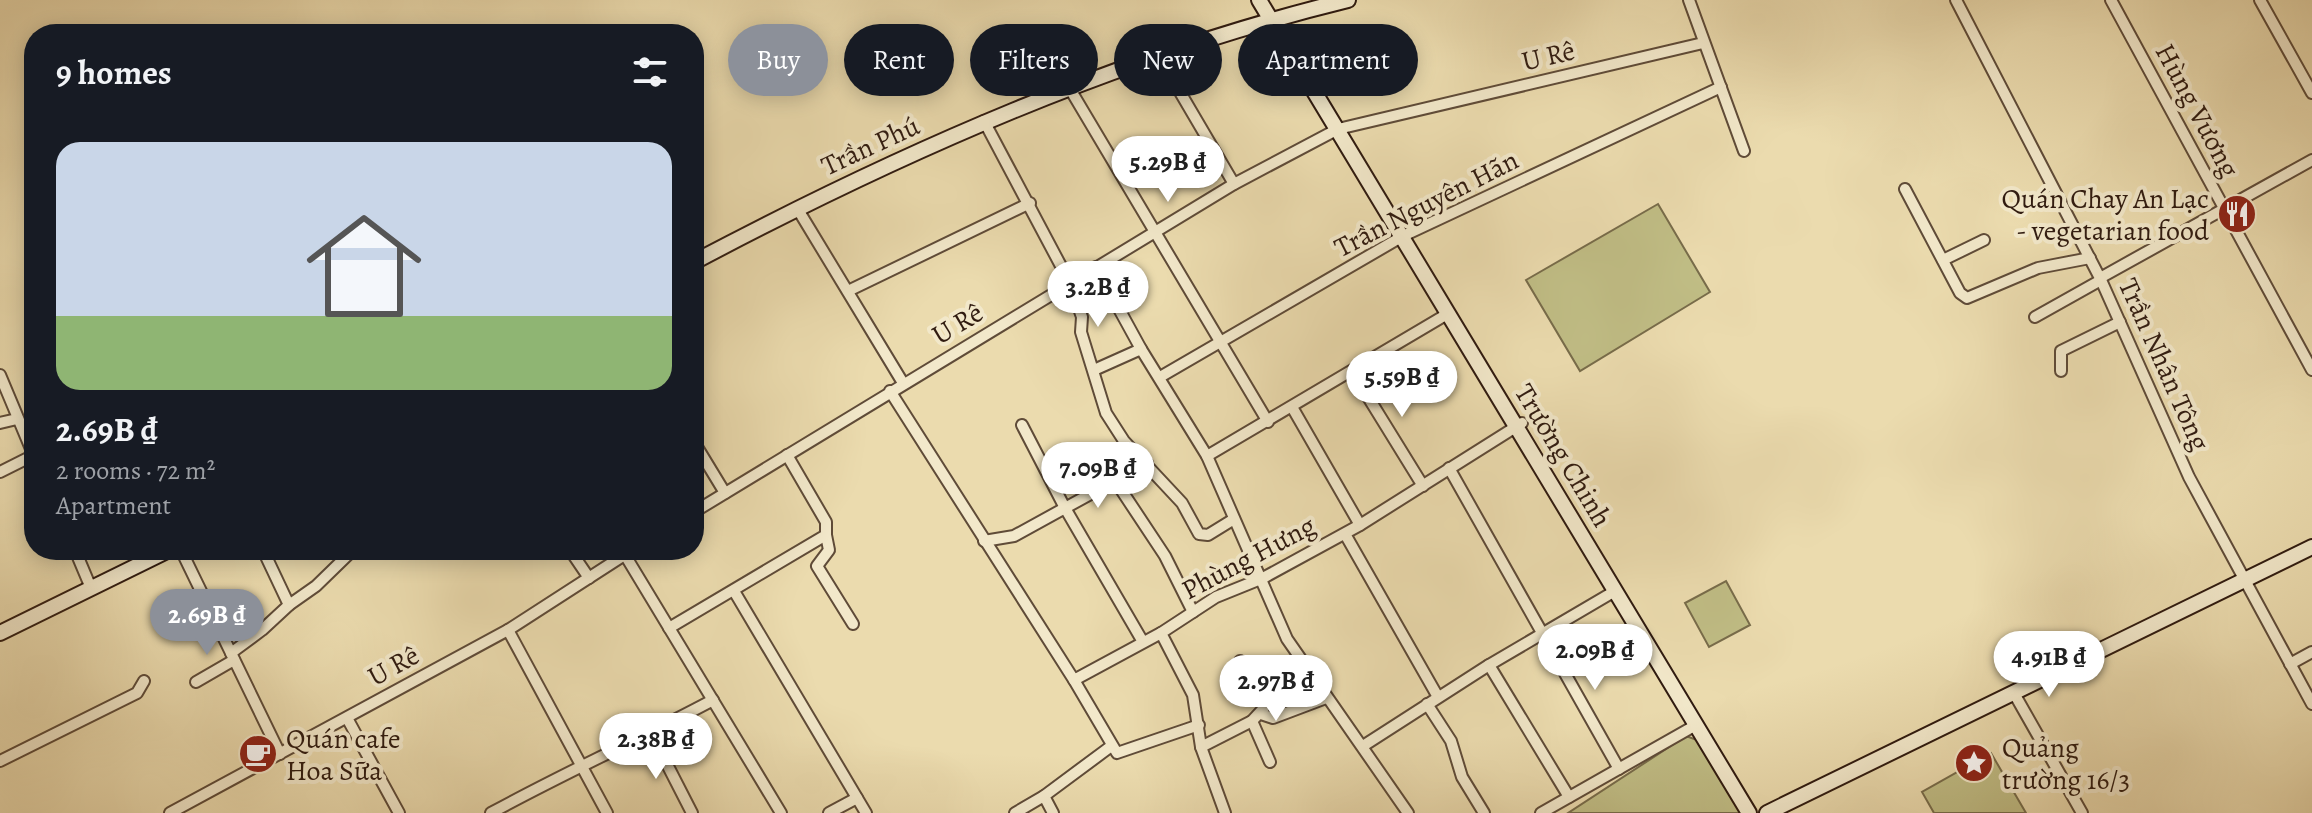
<!DOCTYPE html>
<html lang="en">
<head>
<meta charset="utf-8">
<style>
  :root { --surface:#171b24; --page:#20242c; --text:#f1f3f6; --muted:#9ea1a6; --accent:#8c9099 }
  body { margin:0; font-family:Alegreya,serif; background:var(--page); color:var(--text); height:100vh; display:flex; flex-direction:column; font-size:30px; white-space:nowrap }
  * { box-sizing:border-box; margin:0 }
  p { font-size:26px; color:var(--muted) }
  .icon { flex:none; width:44px; height:44px; fill:none; stroke:currentColor; stroke-width:2; stroke-linecap:round; stroke-linejoin:round }
  .map { position:relative; flex:1; overflow:hidden }
  .panel { position:absolute; left:24px; top:24px; width:680px; height:536px; display:flex; flex-direction:column; background:var(--surface); border-radius:32px; box-shadow:0 4px 20px #0003 }
  .panel>* { flex:none }
  .top-card { position:absolute; left:728px; top:24px; width:760px; height:72px; display:flex; gap:16px }
  .price { position:absolute; translate:-50% -68px; padding:0 18px; border-radius:28px; background:#fff; color:#222; font-size:26px; line-height:52px; filter:drop-shadow(0 2px 4px #0008) }
  .price::after { content:''; position:absolute; left:50%; top:48px; width:24px; height:18px; margin-left:-12px; background:inherit; clip-path:polygon(0 0,100% 0,50% 100%) }
  .price.selected { background:var(--accent); color:#fff }
  ul { padding:0; list-style:none }
  li { display:grid; align-content:center; gap:16px; height:424px; padding:0 32px }
  li span { display:grid; place-items:center; height:248px; border-radius:24px; color:#555 }
  li>.icon { margin-inline-start:auto }
  span .icon { width:144px; height:144px; fill:#fffc; stroke-width:1 }
  li b { font-size:34px }
  h2 { display:flex; justify-content:space-between; align-items:center; height:96px; padding:0 32px; font-size:34px }
  .pill { padding:0 28px; border-radius:36px; background:var(--surface); box-shadow:0 4px 20px #0003; font-size:28px; line-height:72px }
  .pill.selected { background:var(--accent); color:#fff }
  .map>svg:first-child { display:block }
  .green { fill:#c0bd85; stroke:#786c4a; stroke-width:2 }
  .lines { fill:none; stroke-linecap:round; stroke-linejoin:round }
  .street-casing { stroke:#5f4b38; stroke-width:14 }
  .secondary-casing { stroke:#301b10; stroke-width:18 }
  .street { stroke:#f2e8ca; stroke-width:10 }
  .secondary { stroke:#f2e8ca; stroke-width:14 }
  .labels { text-anchor:middle; stroke-width:8; stroke-linejoin:round; paint-order:stroke }
  .street-label { font-size:28px; fill:#301b10; stroke:#f2e8ca }
  .poi-label { font-size:28px; fill:#301b10; stroke:#f2e8ca; text-anchor:start }
</style>
</head>
<body>
<div class="map">
<svg width="2312" height="813" viewBox="0 0 2312 813">
  <rect width="100%" height="100%" fill="#ebdbae"/>
  <filter id="stains"><feTurbulence type="fractalNoise" baseFrequency=".0025" numOctaves="4"/><feColorMatrix values="0 0 0 0 .2 0 0 0 0 .09 0 0 0 0 .02 0 0 0 .5 -.17"/></filter>
  <radialGradient id="worn" r=".72"><stop offset=".6" stop-color="#630" stop-opacity="0"/><stop offset="1" stop-color="#630" stop-opacity=".3"/></radialGradient>
  <g class="green">
    <polygon points="1658,204 1710,292 1580,371 1526,280"/>
    <polygon points="1726,581 1750,625 1709,647 1685,603"/>
    <polygon points="1686,736 1697,740 1741,813 1568,813"/>
    <polygon points="1991,753 2026,813 1934,813 1922,792"/>
  </g>
  <g class="lines">
    <defs>
      <g id="street">
        <polyline points="1689,0 1744,151"/>
        <polyline points="1956,0 2101,280 2189,477 2312,704"/>
        <polyline points="2111,0 2312,370"/>
        <polyline points="2260,0 2312,93"/>
        <polyline points="1160,58 1234,184"/>
        <polyline points="1070,89 1268,422"/>
        <polyline points="984,121 1070,283 1082,317 1081,332 1106,413 1124,441 1182,503 1199,534 1208,535 1234,519"/>
        <polyline points="1905,189 1960,293 1967,298 2038,268 2090,258"/>
        <polyline points="797,208 903,383"/>
        <polyline points="1943,260 1984,240"/>
        <polyline points="1096,267 1141,349"/>
        <polyline points="2100,278 2312,160"/>
        <polyline points="848,291 1030,203"/>
        <polyline points="2035,317 2101,280"/>
        <polyline points="1094,370 1141,349 1207,456 1287,639 1408,813"/>
        <polyline points="1352,371 1423,486"/>
        <polyline points="2061,371 2061,351 2120,322"/>
        <polyline points="0,375 34,456"/>
        <polyline points="1160,377 1403,236 1721,87"/>
        <polyline points="890,391 1074,680 1161,633"/>
        <polyline points="1292,407 1360,525"/>
        <polyline points="0,423 17,419"/>
        <polyline points="1022,425 1065,508 1143,642"/>
        <polyline points="694,442 725,493"/>
        <polyline points="1207,456 1449,313"/>
        <polyline points="1449,468 1619,769"/>
        <polyline points="0,472 34,455"/>
        <polyline points="1116,482 1165,556 1193,612"/>
        <polyline points="694,512 1234,184 1338,129 1703,43"/>
        <polyline points="1345,534 1438,697"/>
        <polyline points="826,535 829,550 817,566 853,624"/>
        <polyline points="984,541 1014,536 1147,463"/>
        <polyline points="75,550 91,588"/>
        <polyline points="181,550 280,754"/>
        <polyline points="570,550 589,578"/>
        <polyline points="625,555 781,813"/>
        <polyline points="734,591 866,813"/>
        <polyline points="289,605 316,586 353,550"/>
        <polyline points="669,628 826,535 826,522 787,455"/>
        <polyline points="508,630 607,813"/>
        <polyline points="231,653 262,630 289,605 263,550"/>
        <polyline points="2290,664 2312,652"/>
        <polyline points="1489,665 1569,797"/>
        <polyline points="1074,680 1117,753 1199,725"/>
        <polyline points="196,682 234,660"/>
        <polyline points="2015,695 2082,813"/>
        <polyline points="1427,704 1451,741 1462,777 1484,813"/>
        <polyline points="1261,714 1273,718 1326,698"/>
        <polyline points="347,718 399,813"/>
        <polyline points="1252,721 1270,762"/>
        <polyline points="651,733 692,813"/>
        <polyline points="1363,746 1489,665 1615,591"/>
        <polyline points="1201,747 1252,721 1264,708 1240,661"/>
        <polyline points="0,761 137,693 144,681"/>
        <polyline points="170,813 508,630 632,550"/>
        <path d="M 491,813 C 564,773 640,739 713,700"/>
        <polyline points="829,813 857,798"/>
        <polyline points="1015,813 1044,796"/>
        <polyline points="1053,813 1044,796 1110,747"/>
        <polyline points="1225,813 1201,747 1193,695 1161,633 1216,597 1263,578 1360,525 1522,423"/>
        <polyline points="1541,813 1696,725"/>
      </g>
      <g id="secondary">
        <polyline points="1259,0 1749,813"/>
        <path d="M 694,262 C 902,152 1119,56 1348,0"/>
        <polyline points="0,633 169,550"/>
        <polyline points="1767,813 2312,547"/>
      </g>
    </defs>
    <use href="#street" class="street-casing"/>
    <use href="#secondary" class="secondary-casing"/>
    <use href="#street" class="street"/>
    <use href="#secondary" class="secondary"/>
  </g>
  <defs>
    <symbol id="restaurant-disc" viewBox="-11 -11 22 22"><circle r="9.5" fill="#8f2418" stroke="#f2e8ca"/><path d="M-5-6h1v4h1v-4h1v4h1v-4h1v5L-1.5 .5V6h-2V.5L-5-1ZM5-6V6H3V1.5H1.5Q1.5-4 5-6Z" fill="#fff"/></symbol>
    <symbol id="cafe-disc" viewBox="-11 -11 22 22"><circle r="9.5" fill="#8f2418" stroke="#f2e8ca"/><path d="M-5.5-4.5H6V0H3Q3 3.5 0 3.5H-2.5Q-5.5 3.5-5.5 0ZM3-3.2v2h1.7v-2ZM-6 4.5H4V6H-6Z" fill="#fff"/></symbol>
    <symbol id="sight-disc" viewBox="-11 -11 22 22"><circle r="9.5" fill="#8f2418" stroke="#f2e8ca"/><path d="M0-6L1.8-2.2L6-1.7L2.9 1.2L3.7 5.4L0 3.3L-3.7 5.4L-2.9 1.2L-6-1.7L-1.8-2.2Z" fill="#fff"/></symbol>
  </defs>
  <g fill-rule="evenodd">
    <use href="#restaurant-disc" x="2215" y="192" width="44" height="44"/>
    <use href="#cafe-disc" x="236" y="732" width="44" height="44"/>
    <use href="#sight-disc" x="1952" y="741" width="44" height="44"/>
  </g>
  <g class="labels">
    <g class="street-label">
      <text transform="translate(1548 55) rotate(-13)" y="10">U Rê</text>
      <text transform="translate(2198 110) rotate(62)" y="10">Hùng Vương</text>
      <text transform="translate(870 145) rotate(-25)" y="10">Trần Phú</text>
      <text transform="translate(1426 203) rotate(-27)" y="10">Trần Nguyên Hãn</text>
      <text transform="translate(957 323) rotate(-31)" y="10">U Rê</text>
      <text transform="translate(2165 364) rotate(66)" y="10">Trần Nhân Tông</text>
      <text transform="translate(1564 455) rotate(59)" y="10">Trường Chinh</text>
      <text transform="translate(1248 557) rotate(-28)" y="10">Phùng Hưng</text>
      <text transform="translate(393 665) rotate(-29)" y="10">U Rê</text>
    </g>
    <g class="poi-label">
      <text x="2209" y="208" text-anchor="end">Quán Chay An Lạc<tspan x="2209" dy="32">- vegetarian food</tspan></text>
      <text x="286" y="748">Quán cafe<tspan x="286" dy="32">Hoa Sữa</tspan></text>
      <text x="2002" y="757">Quảng<tspan x="2002" dy="32">trường 16/3</tspan></text>
    </g>
  </g>
  <rect width="100%" height="100%" filter="url(#stains)"/>
  <rect width="100%" height="100%" fill="url(#worn)"/>
</svg>
<b class="price" style="left:1168px;top:204px">5.29B ₫</b>
<b class="price" style="left:1098px;top:329px">3.2B ₫</b>
<b class="price" style="left:1402px;top:419px">5.59B ₫</b>
<b class="price" style="left:1098px;top:510px">7.09B ₫</b>
<b class="price selected" style="left:207px;top:657px">2.69B ₫</b>
<b class="price" style="left:1595px;top:692px">2.09B ₫</b>
<b class="price" style="left:2049px;top:699px">4.91B ₫</b>
<b class="price" style="left:1276px;top:723px">2.97B ₫</b>
<b class="price" style="left:656px;top:781px">2.38B ₫</b>
<div class="top-card">
<a class="pill selected">Buy</a>
<a class="pill">Rent</a>
<a class="pill">Filters</a>
<a class="pill">New</a>
<a class="pill">Apartment</a>
</div>
<section class="panel">
<h2>9 homes<svg class="icon" aria-label="filters" viewBox="0 0 24 24"><path d="M4 7h16M4 17h16"/><circle cx="9" cy="7" r="2"/><circle cx="15" cy="17" r="2"/></svg></h2>
<ul>
<li><span style="background:linear-gradient(#c9d6e8 70%,#8fb573 0)"><svg class="icon" aria-label="home" viewBox="0 0 24 24"><path d="M3 11l9-7 9 7M6 9v11h12V9"/></svg></span><div><b>2.69B ₫</b><p>2 rooms · 72 m²</p><p>Apartment</p></div></li>
</ul>
</section>
</div>
</body>
</html>
